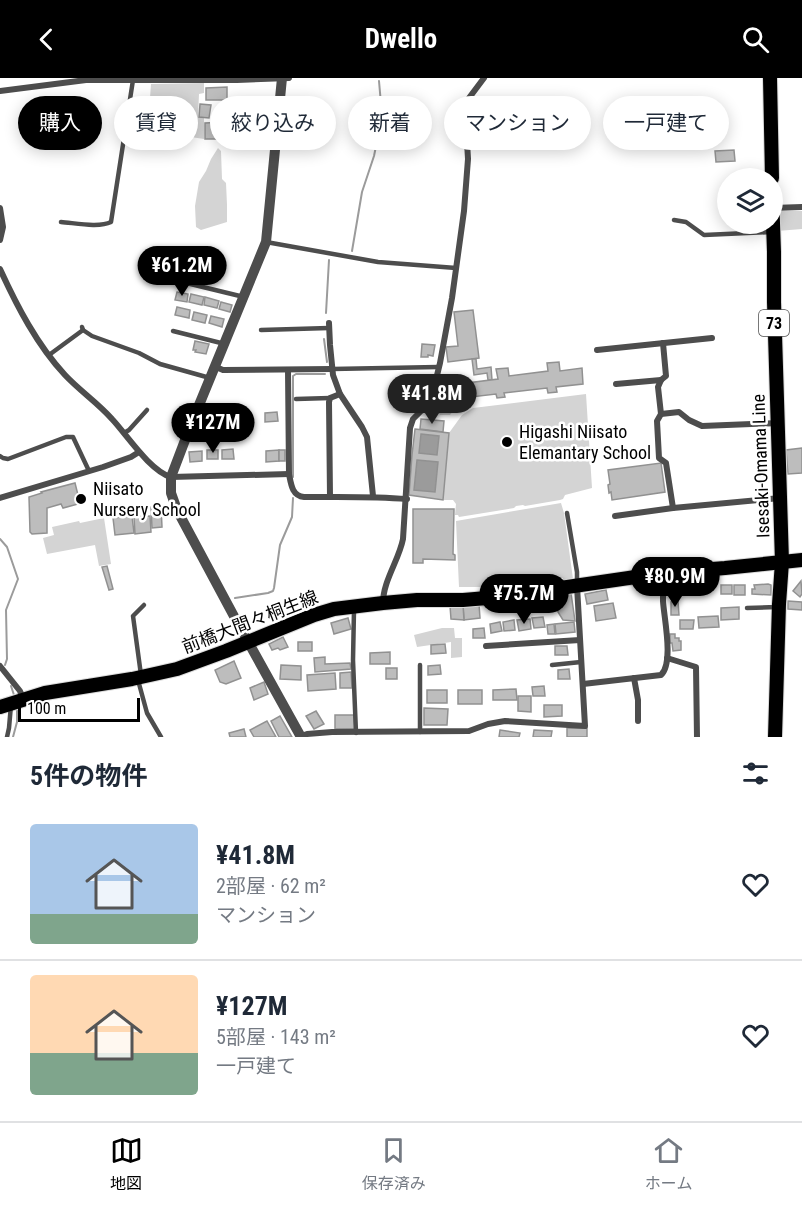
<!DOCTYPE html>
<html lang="ja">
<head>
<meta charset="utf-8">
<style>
  :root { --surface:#fff; --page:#f6f6f7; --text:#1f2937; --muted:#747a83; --line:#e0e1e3; --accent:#000 }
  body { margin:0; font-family:"Roboto Condensed","Noto Sans JP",sans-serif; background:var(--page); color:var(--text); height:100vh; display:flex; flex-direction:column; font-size:22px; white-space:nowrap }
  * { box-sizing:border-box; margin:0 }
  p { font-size:20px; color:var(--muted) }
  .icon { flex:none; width:33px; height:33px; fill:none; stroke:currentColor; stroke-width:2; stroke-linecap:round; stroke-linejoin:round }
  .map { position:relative; height:659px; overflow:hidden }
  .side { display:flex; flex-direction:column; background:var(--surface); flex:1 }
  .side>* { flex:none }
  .guide { position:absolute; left:18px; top:18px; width:766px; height:54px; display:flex; gap:12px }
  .buttons { position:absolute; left:717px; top:90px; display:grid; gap:12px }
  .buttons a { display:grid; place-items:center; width:66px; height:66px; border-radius:50%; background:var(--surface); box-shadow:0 3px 15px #0003; font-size:30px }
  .scale { position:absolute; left:18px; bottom:15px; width:122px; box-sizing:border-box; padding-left:6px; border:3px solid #000; border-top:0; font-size:16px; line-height:21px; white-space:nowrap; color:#000; -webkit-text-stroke:4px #fff; paint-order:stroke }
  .price { position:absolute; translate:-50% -51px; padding:0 14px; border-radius:21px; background:var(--accent); color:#fff; font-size:20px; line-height:39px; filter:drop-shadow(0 2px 3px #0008) }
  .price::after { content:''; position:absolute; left:50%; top:36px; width:18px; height:14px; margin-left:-9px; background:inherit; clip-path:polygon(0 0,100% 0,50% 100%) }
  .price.active { background:#222; color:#fff }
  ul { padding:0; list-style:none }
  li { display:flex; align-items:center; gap:18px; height:150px; padding:0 30px }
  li+li { border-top:2px solid var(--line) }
  li span { display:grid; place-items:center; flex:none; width:168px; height:120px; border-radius:6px; color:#555 }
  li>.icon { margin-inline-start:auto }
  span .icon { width:72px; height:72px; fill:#fffc; stroke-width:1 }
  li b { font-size:26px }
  h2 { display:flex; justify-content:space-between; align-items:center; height:72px; padding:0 30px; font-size:26px }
  .chip { padding:0 21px; border-radius:27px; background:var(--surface); box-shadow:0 3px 15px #0003; font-size:21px; line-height:54px }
  .chip.active { background:var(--accent); color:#fff }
  header { display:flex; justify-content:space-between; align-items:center; height:78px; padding:0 30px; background:var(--accent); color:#fff; font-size:27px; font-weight:700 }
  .menu { display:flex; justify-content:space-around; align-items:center; height:84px; border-top:2px solid var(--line); background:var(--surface); font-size:16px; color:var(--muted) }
  .menu a { display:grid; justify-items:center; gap:3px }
  .menu .active { color:var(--accent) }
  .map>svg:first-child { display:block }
  .green { fill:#d4d4d4 }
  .water { fill:#9b9b9b }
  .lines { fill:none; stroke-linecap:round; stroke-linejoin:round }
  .stream { stroke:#9b9b9b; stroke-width:2 }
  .building { fill:#bdbdbd; stroke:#919191; stroke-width:1.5; fill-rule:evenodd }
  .primary-casing { stroke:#dbdbdb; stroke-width:16 }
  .service { stroke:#4d4d4d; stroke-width:4.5 }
  .minor { stroke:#4d4d4d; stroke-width:6 }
  .tertiary { stroke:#4d4d4d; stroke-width:10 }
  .primary { stroke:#000; stroke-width:14 }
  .poi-dot { fill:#000; stroke:#fff; stroke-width:2 }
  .labels { text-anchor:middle; stroke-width:5; stroke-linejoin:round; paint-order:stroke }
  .shield { fill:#fff; stroke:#4c4c4c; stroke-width:1.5 }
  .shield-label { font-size:16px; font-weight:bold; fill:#000 }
  .poi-label { font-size:18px; fill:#000; stroke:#fff; text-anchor:start }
  .street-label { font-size:18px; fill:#000; stroke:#fff }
</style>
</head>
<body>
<header><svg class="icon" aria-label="back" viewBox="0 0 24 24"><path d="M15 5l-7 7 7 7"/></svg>Dwello<svg class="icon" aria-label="search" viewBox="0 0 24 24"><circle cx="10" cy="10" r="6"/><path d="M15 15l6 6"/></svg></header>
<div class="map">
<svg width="802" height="659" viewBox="0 0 802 659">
  <rect width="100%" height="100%" fill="#fff"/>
  <g class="green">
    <polygon points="204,5 204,15 199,16 198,39 204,40 204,61 171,56 148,48 151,6"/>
    <polygon points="218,70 221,73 222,101 226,105 227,127 227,144 201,152 196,149 195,128 199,104 206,93 211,81"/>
    <polygon points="776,133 802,133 802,151 777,153"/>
    <polygon points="586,316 592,410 565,417 563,421 560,422 525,428 523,427 516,428 514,430 459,439 458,437 455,437 456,426 453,422 443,422 449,355 462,337 473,330"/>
    <polygon points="456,323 457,328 450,337 440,337 437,332 431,330 433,324"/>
    <polygon points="561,425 564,435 573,501 563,502 563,500 498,509 459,509 456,443"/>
    <polygon points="104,440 111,486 99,488 95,467 47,476 43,460 54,457 52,449 79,443 80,445"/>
    <polygon points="442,550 454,550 455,560 462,560 462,579 451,580 451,564 417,569 414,557"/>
  </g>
  <g class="water">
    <polygon points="421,356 439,358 437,377 419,375"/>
    <polygon points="417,382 438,384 435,414 414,412"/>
  </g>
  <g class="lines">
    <g class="stream">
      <polyline points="352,173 362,114 374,78 378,58 383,49 379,3"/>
      <polyline points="326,235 329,182"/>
      <polyline points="324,261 327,284"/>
      <polyline points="293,399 293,298 296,296 325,296"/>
      <polyline points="0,461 7,469 18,501 6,532 7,581 5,587"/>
      <polyline points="235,520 268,515 273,513 274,510 280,467 292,439 293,420"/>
      <polyline points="11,608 14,617"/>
      <polyline points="13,659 17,644 17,631"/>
    </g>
  </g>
  <g class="building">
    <polygon points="227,9 227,22 206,22 206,10"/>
    <polygon points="238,23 241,34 234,36 231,25"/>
    <polygon points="200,26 211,27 209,40 199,39"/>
    <polygon points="226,44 226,52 221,52 221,61 205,61 205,45"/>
    <polygon points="734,72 735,83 716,84 715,73"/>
    <polygon points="177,214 188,216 187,224 175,222"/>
    <polygon points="191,216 204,219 202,227 189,224"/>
    <polygon points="205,219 219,223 217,230 204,227"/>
    <polygon points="221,224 232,227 230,234 219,231"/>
    <polygon points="177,229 190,232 189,240 175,237"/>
    <polygon points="473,232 479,280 448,284 446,269 458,268 454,234"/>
    <polygon points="194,234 207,237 205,245 192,242"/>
    <polygon points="211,238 224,241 222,249 209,245"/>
    <polygon points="195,263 209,266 206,276 195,274 196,272 193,272"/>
    <polygon points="422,266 435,267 433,278 428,277 428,279 421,279"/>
    <polygon points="472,281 476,281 477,291 491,289 492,302 488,302 487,295 474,297"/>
    <polygon points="559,284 560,293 582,290 583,306 556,309 557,314 548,315 547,310 504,315 505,319 497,320 496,316 471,319 471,315 468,315 467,305 498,301 496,291 508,290 509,298 548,293 547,285"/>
    <polygon points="277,334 278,343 265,344 265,335"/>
    <polygon points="239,337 240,352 204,355 203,340"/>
    <polygon points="421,341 444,343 443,354 420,351"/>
    <path d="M 415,351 L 449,355 L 443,422 L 409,417 L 412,377 ZM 421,356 L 439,358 L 437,377 L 419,375 ZM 417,382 L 438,384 L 435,414 L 414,412 Z"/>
    <polygon points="802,370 802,395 788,396 786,372"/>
    <polygon points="233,371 234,381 222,381 222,372"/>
    <rect x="207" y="372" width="11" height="9"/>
    <polygon points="279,372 279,383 266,384 266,373"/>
    <rect x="279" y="372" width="6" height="11"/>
    <polygon points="202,373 202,383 190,384 189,374"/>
    <polygon points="661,385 665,414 612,422 611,414 609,415 608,407 610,406 608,392"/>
    <polygon points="75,405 79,421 77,421 78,426 63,430 61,426 47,430 47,455 32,456 30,454 29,419 42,415 41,414"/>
    <polygon points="161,428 162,449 152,450 151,429"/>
    <polygon points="413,431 454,431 453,476 455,477 455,482 423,481 423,485 413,485"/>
    <polygon points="132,438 134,455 115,457 113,440"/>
    <polygon points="150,438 151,454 135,456 134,439"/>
    <polygon points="107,488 113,511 109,512 102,489"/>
    <polygon points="801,503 802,516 800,519 793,513"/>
    <polygon points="768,506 771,507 771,517 752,516 752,511 755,511 754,507"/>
    <rect x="721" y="507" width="11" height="9"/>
    <rect x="734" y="507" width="11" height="10"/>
    <polygon points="606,512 608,522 587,526 585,516"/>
    <polygon points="571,515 575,543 563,542 558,534 556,517"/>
    <polygon points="678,523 679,537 671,537 671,524"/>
    <polygon points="788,523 802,524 802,532 788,531"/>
    <polygon points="613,525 616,540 596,543 594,528"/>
    <polygon points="479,526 480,540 464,542 463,527"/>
    <polygon points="463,527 464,542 451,541 450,528"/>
    <polygon points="739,529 739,541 721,542 721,530"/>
    <polygon points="718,538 719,549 699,550 698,539"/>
    <polygon points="543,539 545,549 534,550 532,540"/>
    <polygon points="348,540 351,551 334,556 331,545"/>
    <polygon points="530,541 531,551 519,553 517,542"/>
    <polygon points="514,542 515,552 504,553 503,544"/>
    <polygon points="680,542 694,542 693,551 680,551"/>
    <polygon points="500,544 502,553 491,555 490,546"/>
    <polygon points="574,544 575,554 556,556 555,546"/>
    <polygon points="554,546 555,556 548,556 547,547"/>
    <polygon points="484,550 485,560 473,560 473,551"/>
    <polygon points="670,556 675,556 675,560 679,560 679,563 681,563 681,572 673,573 672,565 670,565"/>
    <polygon points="283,559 288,569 280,572 278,570 272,572 269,566"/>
    <rect x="298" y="564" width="14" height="9"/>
    <polygon points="445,566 446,575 431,576 431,567"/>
    <polygon points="555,568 567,568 568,577 555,577"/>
    <polygon points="390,574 390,586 370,586 370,575"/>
    <polygon points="325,579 325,586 350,585 351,591 315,594 314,580"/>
    <polygon points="234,583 241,600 226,606 220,604 215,592"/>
    <polygon points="281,587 301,588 301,602 280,601"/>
    <polygon points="440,587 441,596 428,597 428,588"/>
    <rect x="386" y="590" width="11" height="11"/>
    <polygon points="569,591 570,601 558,601 558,592"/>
    <polygon points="351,594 352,610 340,610 340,595"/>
    <polygon points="335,595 336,611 308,613 307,597"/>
    <polygon points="264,604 268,616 254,622 250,610"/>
    <polygon points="544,608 545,618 533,618 532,609"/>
    <polygon points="516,611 517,622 493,622 493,612"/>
    <rect x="427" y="612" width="20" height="13"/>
    <rect x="458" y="612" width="24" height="14"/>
    <polygon points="518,618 531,618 531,634 518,633"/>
    <polygon points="544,627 562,627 562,638 544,639"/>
    <polygon points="424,630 448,631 447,647 424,647"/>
    <polygon points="316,633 324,646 314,651 306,638"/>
    <polygon points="335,637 354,637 355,651 335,651"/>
    <polygon points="280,638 292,659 279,659 271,643"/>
    <polygon points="267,643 276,659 254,659 250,652"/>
    <rect x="567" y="650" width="20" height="9"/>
    <polygon points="244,651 246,659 230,659 229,655"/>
    <polygon points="500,652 520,655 519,659 499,659"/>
    <polygon points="534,652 552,653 551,659 533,659"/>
  </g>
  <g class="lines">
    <defs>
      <g id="primary">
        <polyline points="770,0 772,100"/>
        <polyline points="772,116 774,174 774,224 782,484 779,526 775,659"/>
        <polyline points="0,629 45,615 132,601 177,591 226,573 314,537 334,531 383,525 417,522 463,522 499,519 663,495 725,490 802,482"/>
      </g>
    </defs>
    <use href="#primary" class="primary-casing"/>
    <g class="service">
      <polyline points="674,142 686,144 704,157 771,154"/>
      <path d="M 61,144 C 75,145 99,150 111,144 L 133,2"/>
      <polyline points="266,164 378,184 456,190"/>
      <polyline points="174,202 244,219"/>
      <polyline points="82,249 83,252 92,258 139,275 160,286 210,300"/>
      <polyline points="261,252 329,250"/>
      <polyline points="173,253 225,266"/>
      <polyline points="49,277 83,252"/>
      <polyline points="332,291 438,289"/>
      <polyline points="432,318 456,316"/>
      <polyline points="296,321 330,320"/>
      <polyline points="124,355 129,352 147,332"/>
      <polyline points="0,378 3,380 8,381 66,359 73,359 89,393"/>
      <polyline points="567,435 577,494 577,505"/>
      <polyline points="747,530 777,529"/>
      <polyline points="354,532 353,582 356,655"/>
      <polyline points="552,587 581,584"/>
      <polyline points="141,597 133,538 144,527"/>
      <polyline points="138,602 147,635 161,659"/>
      <polyline points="420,654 420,587"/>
      <polyline points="7,659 9,650 11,627"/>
    </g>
    <g class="minor">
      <polyline points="0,13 86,2 237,2 289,0"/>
      <polyline points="0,130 3,149 0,162"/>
      <polyline points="773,130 802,129"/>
      <path d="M 0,191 C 17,228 37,267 65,297 C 80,313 98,325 112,341 C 127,357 150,393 171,399 L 289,396"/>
      <polyline points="329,245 330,267 333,297 340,316 362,349 367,359 373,418"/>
      <polyline points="663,265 666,298 661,302 658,309 661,336 657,343 659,380 666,385 673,430"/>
      <polyline points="597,272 712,260"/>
      <polyline points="216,289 223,292 332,291"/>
      <path d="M 288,292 L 289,396 C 291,406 292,418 304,419 C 338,419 372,418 407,421"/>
      <polyline points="616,306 661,302"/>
      <polyline points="661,336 679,334 689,342 702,348 778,345"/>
      <polyline points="330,419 329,324 330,320 340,316"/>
      <polyline points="0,420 103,389 131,379 139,374"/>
      <polyline points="615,438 673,430 780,420"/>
      <path d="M 383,525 C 383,503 399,482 403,461 L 410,350 L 413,341 L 427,327 L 432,318 L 440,285 L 452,220 L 464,133 L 468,81 L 465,29 L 469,20 L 484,0"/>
      <polyline points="486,568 580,562"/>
      <polyline points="667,580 696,589 697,659"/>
      <polyline points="0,588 20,613 23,621"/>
      <polyline points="634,600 638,622 638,643"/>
      <path d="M 583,606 L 661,597 C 674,585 664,540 663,523 C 663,514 663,504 663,495"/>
      <polyline points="301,658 307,656 332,654 469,653 488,646 505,643 585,648 577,508"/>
    </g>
    <polyline class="tertiary" points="282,0 266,164 190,349 171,399 171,415 177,432 236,542 301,659"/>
    <use href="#primary" class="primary"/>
  </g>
  <g class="poi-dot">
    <circle cx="507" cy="364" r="6"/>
    <circle cx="81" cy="421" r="6"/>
  </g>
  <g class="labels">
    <rect class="shield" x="759" y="232" width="30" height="26" rx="4.5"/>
    <g class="shield-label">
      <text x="774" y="251">73</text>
    </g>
    <g class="poi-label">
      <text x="519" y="360">Higashi Niisato<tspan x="519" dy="21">Elemantary School</tspan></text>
      <text x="93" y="417">Niisato<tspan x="93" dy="21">Nursery School</tspan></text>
    </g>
    <g class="street-label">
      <text transform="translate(761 388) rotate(-92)" y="6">Isesaki-Omama Line</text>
      <text transform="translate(250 544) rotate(-21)" y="6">前橋大間々桐生線</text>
    </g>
  </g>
</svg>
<div class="buttons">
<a><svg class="icon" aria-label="layers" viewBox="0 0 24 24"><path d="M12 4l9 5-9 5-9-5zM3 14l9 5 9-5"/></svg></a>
</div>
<div class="scale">100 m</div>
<b class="price" style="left:182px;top:219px">¥61.2M</b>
<b class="price active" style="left:432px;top:347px">¥41.8M</b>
<b class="price" style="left:213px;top:376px">¥127M</b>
<b class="price" style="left:675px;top:530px">¥80.9M</b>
<b class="price" style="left:524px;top:547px">¥75.7M</b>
<div class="guide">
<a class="chip active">購入</a>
<a class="chip">賃貸</a>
<a class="chip">絞り込み</a>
<a class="chip">新着</a>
<a class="chip">マンション</a>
<a class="chip">一戸建て</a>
</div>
</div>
<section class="side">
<h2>5件の物件<svg class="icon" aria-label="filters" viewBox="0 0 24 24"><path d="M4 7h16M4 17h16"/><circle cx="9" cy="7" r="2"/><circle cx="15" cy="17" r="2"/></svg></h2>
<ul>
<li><span style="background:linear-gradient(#a9c7e8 75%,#7fa58c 0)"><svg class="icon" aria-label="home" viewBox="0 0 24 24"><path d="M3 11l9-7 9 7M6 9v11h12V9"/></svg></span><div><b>¥41.8M</b><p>2部屋 · 62 m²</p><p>マンション</p></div><svg class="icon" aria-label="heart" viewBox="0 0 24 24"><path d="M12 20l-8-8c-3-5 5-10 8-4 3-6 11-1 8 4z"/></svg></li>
<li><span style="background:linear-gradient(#ffd9b3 65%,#7fa58c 0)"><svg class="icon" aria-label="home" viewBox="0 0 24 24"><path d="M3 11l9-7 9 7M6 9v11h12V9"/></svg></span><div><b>¥127M</b><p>5部屋 · 143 m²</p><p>一戸建て</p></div><svg class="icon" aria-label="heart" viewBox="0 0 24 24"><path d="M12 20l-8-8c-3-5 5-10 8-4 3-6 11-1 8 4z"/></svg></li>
</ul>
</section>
<nav class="menu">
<a class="active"><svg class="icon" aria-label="map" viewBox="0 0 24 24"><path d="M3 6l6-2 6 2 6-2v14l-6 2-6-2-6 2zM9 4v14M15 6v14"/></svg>地図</a>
<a><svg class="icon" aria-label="saved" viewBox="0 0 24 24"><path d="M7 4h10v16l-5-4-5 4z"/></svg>保存済み</a>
<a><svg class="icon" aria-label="home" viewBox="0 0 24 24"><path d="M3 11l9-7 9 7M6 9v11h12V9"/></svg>ホーム</a>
</nav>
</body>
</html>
